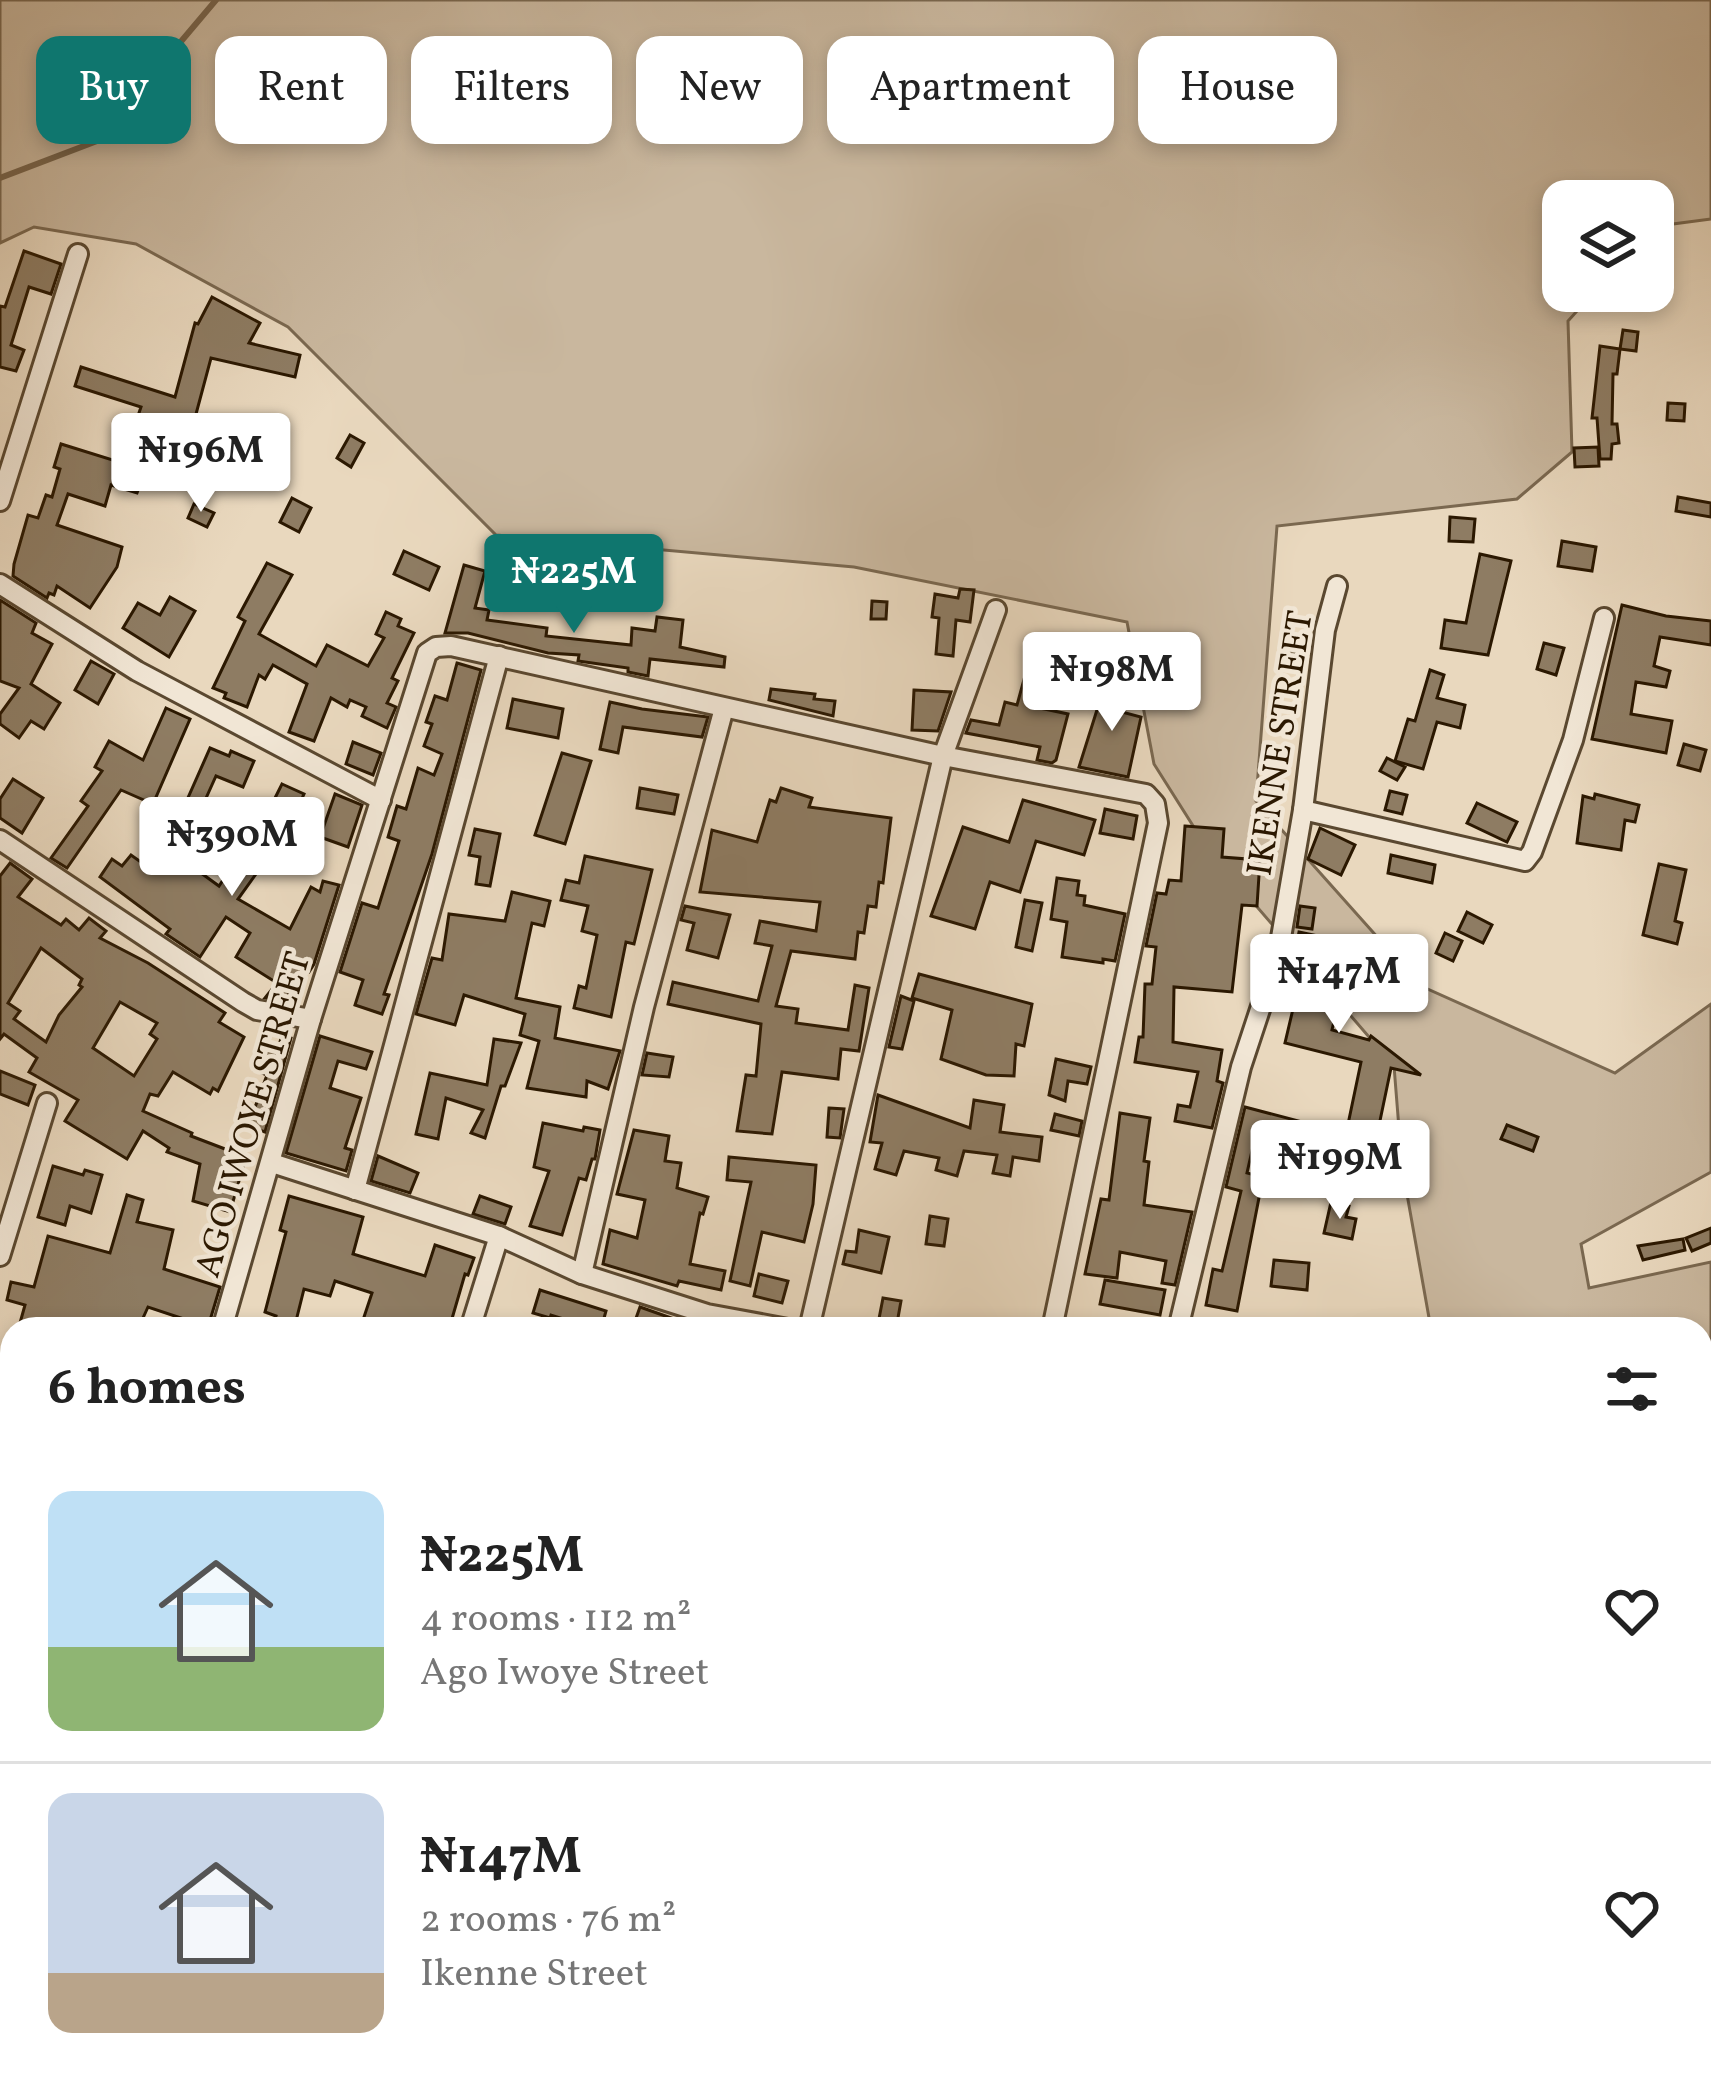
<!DOCTYPE html>
<html lang="en">
<head>
<meta charset="utf-8">
<style>
  :root { --surface:#fff; --page:#f6f6f6; --text:#222; --muted:#767676; --line:#e0e0e0; --accent:#0f766e }
  body { margin:0; font-family:Vollkorn,serif; background:var(--page); color:var(--text); height:100vh; display:flex; flex-direction:column; font-size:45px; white-space:nowrap }
  * { box-sizing:border-box; margin:0 }
  p { font-size:39px; color:var(--muted) }
  .icon { flex:none; width:66px; height:66px; fill:none; stroke:currentColor; stroke-width:2; stroke-linecap:round; stroke-linejoin:round }
  .map { position:relative; flex:1; overflow:hidden }
  .side { position:absolute; left:0px; top:1317px; width:1713px; height:768px; display:flex; flex-direction:column; background:var(--surface); border-radius:36px 36px 0 0; box-shadow:0 6px 18px #0003 }
  .side>* { flex:none }
  .hud { position:absolute; left:36px; top:36px; width:1641px; height:108px; display:flex; gap:24px }
  .controls { position:absolute; left:1542px; top:180px; display:grid; gap:24px }
  .controls a { display:grid; place-items:center; width:132px; height:132px; border-radius:24px; background:var(--surface); box-shadow:0 6px 18px #0003; font-size:60px }
  .price { position:absolute; translate:-50% -102px; padding:0 27px; border-radius:12px; background:#fff; color:#222; font-size:39px; line-height:78px; filter:drop-shadow(0 3px 6px #0008) }
  .price::after { content:''; position:absolute; left:50%; top:72px; width:36px; height:27px; margin-left:-18px; background:inherit; clip-path:polygon(0 0,100% 0,50% 100%) }
  .price.current { background:var(--accent); color:#fff }
  ul { padding:0; list-style:none }
  li { display:flex; align-items:center; gap:36px; height:300px; padding:0 48px }
  li+li { border-top:3px solid var(--line) }
  li span { display:grid; place-items:center; flex:none; width:336px; height:240px; border-radius:24px; color:#555 }
  li>.icon { margin-inline-start:auto }
  span .icon { width:144px; height:144px; fill:#fffc; stroke-width:1 }
  li b { font-size:51px }
  h2 { display:flex; justify-content:space-between; align-items:center; height:144px; padding:0 48px; font-size:51px }
  .chip { padding:0 42px; border-radius:24px; background:var(--surface); box-shadow:0 6px 18px #0003; font-size:42px; line-height:108px }
  .chip.current { background:var(--accent); color:#fff }
  .map>svg:first-child { display:block }
  .green { fill:#c9b79e; stroke:#7a6850; stroke-width:3 }
  .lines { fill:none; stroke-linecap:round; stroke-linejoin:round }
  .stream { stroke:#76644c; stroke-width:6 }
  .building { fill:#8e7c63; stroke:#2b1801; stroke-width:3; fill-rule:evenodd }
  .lane-casing { stroke:#5a4830; stroke-width:15 }
  .street-casing { stroke:#5a4830; stroke-width:24 }
  .lane { stroke:#f1e6d5; stroke-width:9 }
  .street { stroke:#f1e6d5; stroke-width:18 }
  .labels { text-anchor:middle; stroke-width:9; stroke-linejoin:round; paint-order:stroke }
  .street-label { font-size:36px; fill:#2b1801; stroke:#f1e6d5 }
</style>
</head>
<body>
<div class="map">
<svg width="1711" height="2085" viewBox="0 0 1711 2085">
  <rect width="100%" height="100%" fill="#e9d8be"/>
  <filter id="stains"><feTurbulence type="fractalNoise" baseFrequency=".00167" numOctaves="4"/><feColorMatrix values="0 0 0 0 .2 0 0 0 0 .09 0 0 0 0 .02 0 0 0 .5 -.17"/></filter>
  <radialGradient id="worn" r=".72"><stop offset=".6" stop-color="#630" stop-opacity="0"/><stop offset="1" stop-color="#630" stop-opacity=".3"/></radialGradient>
  <polygon class="green" points="0,0 1711,0 1711,219 1673,224 1653,236 1653,201 1563,201 1563,291 1595,291 1568,321 1572,452 1517,499 1277,526 1256,801 1421,986 1615,1073 1711,1004 1711,1172 1581,1244 1589,1288 1711,1262 1711,1615 1701,1615 1701,1329 1431,1329 1402,1166 1394,1066 1209,851 1154,764 1127,622 854,567 496,535 288,327 136,244 34,227 0,243"/>
  <g class="lines">
    <polyline class="stream" points="0,178 97,141 216,0"/>
  </g>
  <g class="building">
    <polygon points="24,251 61,264 51,294 29,287 11,345 24,350 16,371 0,367 0,306 5,307"/>
    <polygon points="212,297 260,323 249,343 300,355 295,377 211,358 196,414 193,445 158,438 137,493 111,485 105,506 68,494 57,525 122,547 117,567 90,608 57,586 54,595 49,593 47,598 13,576 14,564 28,515 38,518 46,495 52,497 60,469 54,467 61,444 122,463 141,407 75,386 81,367 175,397 195,323 198,324"/>
    <polygon points="1623,330 1638,332 1636,351 1620,349"/>
    <polygon points="1600,346 1620,349 1617,374 1613,374 1612,424 1617,424 1619,443 1612,444 1611,459 1600,459 1597,418 1592,418"/>
    <polygon points="1668,403 1685,404 1684,421 1667,420"/>
    <polygon points="350,435 364,443 351,467 337,458"/>
    <polygon points="1598,447 1599,466 1575,467 1574,448"/>
    <polygon points="1678,497 1711,503 1711,517 1676,511"/>
    <polygon points="292,498 311,508 299,532 280,522"/>
    <polygon points="194,504 214,513 207,527 188,518"/>
    <polygon points="1450,517 1475,519 1473,542 1449,541"/>
    <polygon points="1562,541 1596,547 1592,571 1558,566"/>
    <polygon points="404,551 439,567 429,590 394,574"/>
    <polygon points="1480,554 1511,561 1488,655 1441,648 1445,620 1466,623"/>
    <polygon points="267,563 292,575 259,634 316,666 327,645 368,666 384,638 376,634 386,612 401,619 398,626 414,633 392,678 398,681 387,703 396,707 387,728 362,716 366,707 350,700 347,707 331,698 314,741 289,732 307,684 273,665 265,679 259,675 247,707 224,698 226,693 213,688 245,621 238,617"/>
    <polygon points="464,565 485,571 475,608 489,610 487,620 547,628 546,636 631,645 632,628 655,631 657,617 683,620 680,647 725,657 724,667 650,659 648,676 628,672 628,668 578,661 579,655 548,653 468,633 445,633"/>
    <polygon points="960,589 974,590 970,622 956,620 953,656 936,654 939,618 932,617 935,594 958,598"/>
    <polygon points="170,597 195,611 169,657 123,628 138,603 160,615"/>
    <polygon points="0,600 36,623 32,633 52,644 31,684 60,703 44,729 31,721 19,738 0,724 0,714 19,688 0,681"/>
    <polygon points="872,601 887,602 886,619 871,619"/>
    <polygon points="1622,605 1666,616 1711,621 1711,645 1660,637 1654,666 1670,671 1666,687 1636,682 1631,714 1672,721 1666,753 1592,739"/>
    <polygon points="1299,638 1303,663 1288,666 1285,641"/>
    <polygon points="1544,643 1564,648 1556,675 1537,669"/>
    <polygon points="91,661 114,674 98,704 75,690"/>
    <polygon points="457,663 481,670 432,854 384,994 389,995 382,1014 355,1005 363,980 340,972 362,903 378,908 399,841 388,837 397,806 406,809 418,768 434,775 442,754 424,746 432,724 426,722 435,696 447,700"/>
    <polygon points="1430,670 1444,675 1437,698 1465,705 1460,728 1437,722 1423,769 1395,761 1408,719 1415,721"/>
    <polygon points="1026,672 1048,678 1040,708 1068,714 1056,760 1052,763 1037,760 1040,747 966,733 971,720 999,725 1005,702 1017,705"/>
    <polygon points="1108,675 1127,681 1118,711 1141,717 1128,777 1079,767"/>
    <polygon points="771,689 815,694 814,699 835,701 833,716 769,700"/>
    <polygon points="914,690 951,692 938,731 912,730"/>
    <polygon points="513,699 563,709 558,738 507,728"/>
    <polygon points="610,702 642,709 708,717 702,737 623,727 618,753 600,749"/>
    <polygon points="166,708 190,719 153,804 121,790 67,868 51,858 88,806 81,801 102,771 95,767 109,741 143,760"/>
    <polygon points="353,742 381,753 373,775 346,764"/>
    <polygon points="1684,744 1706,750 1700,771 1678,765"/>
    <polygon points="210,748 229,756 231,751 254,761 243,787 216,776 202,807 187,800"/>
    <polygon points="562,753 591,761 565,844 535,835"/>
    <polygon points="1387,758 1405,767 1397,780 1380,771"/>
    <polygon points="13,779 43,798 22,833 0,818 0,799"/>
    <polygon points="282,784 304,794 269,871 261,867 238,899 290,929 311,887 320,892 323,881 339,885 314,964 309,972 304,969 288,995 292,998 289,1002 265,998 277,983 236,957 250,933 226,917 200,957 166,934 170,929 100,877 112,859 122,866 131,855 145,865 161,844 219,886 237,859 218,849 232,819 258,832"/>
    <polygon points="640,788 678,795 674,814 637,808"/>
    <polygon points="781,788 812,798 809,807 891,818 883,883 879,882 876,907 868,906 864,933 858,932 855,959 791,951 776,1006 798,1009 796,1023 848,1030 855,985 869,988 859,1051 841,1049 838,1079 782,1072 772,1134 737,1131 746,1075 756,1076 761,1024 668,1004 673,982 758,1001 772,946 755,943 760,921 816,931 820,902 700,892 712,830 757,842 770,800 776,802"/>
    <polygon points="1390,791 1407,795 1402,814 1385,810"/>
    <polygon points="335,794 362,805 348,847 320,837"/>
    <polygon points="1595,794 1639,805 1635,822 1625,820 1621,850 1577,843 1583,796 1594,799"/>
    <polygon points="1023,800 1095,820 1084,855 1036,841 1020,892 990,882 975,929 931,916 963,827 1009,842"/>
    <polygon points="1477,803 1517,822 1507,842 1467,823"/>
    <polygon points="1105,809 1137,816 1133,839 1100,833"/>
    <polygon points="1185,826 1224,829 1222,857 1260,860 1257,906 1242,905 1232,992 1174,987 1173,1042 1222,1050 1217,1081 1223,1083 1212,1128 1175,1121 1178,1105 1190,1107 1198,1072 1135,1062 1139,1037 1143,1037 1145,984 1152,984 1156,947 1146,946 1157,893 1166,894 1169,880 1181,881"/>
    <polygon points="1320,828 1355,845 1341,875 1308,859"/>
    <polygon points="475,829 500,834 490,886 476,884 480,857 469,855"/>
    <polygon points="1391,855 1435,865 1432,883 1388,873"/>
    <polygon points="585,856 652,870 634,944 626,942 611,1017 574,1008 579,986 586,988 597,935 582,931 588,906 561,900 566,880 579,883"/>
    <path d="M 10,863 L 32,879 L 18,897 L 61,925 L 66,919 L 79,930 L 89,918 L 106,931 L 100,938 L 148,963 L 225,1013 L 219,1022 L 244,1037 L 218,1091 L 213,1088 L 210,1094 L 173,1072 L 158,1096 L 150,1094 L 143,1111 L 192,1133 L 191,1136 L 246,1157 L 230,1212 L 193,1201 L 200,1164 L 167,1152 L 169,1148 L 143,1131 L 127,1159 L 65,1121 L 78,1100 L 29,1072 L 37,1058 L 4,1034 L 0,1039 L 0,876 ZM 41,948 L 82,979 L 79,985 L 82,987 L 59,1015 L 46,1042 L 14,1019 L 20,1011 L 8,1003 ZM 120,1002 L 157,1023 L 150,1034 L 157,1039 L 134,1076 L 93,1048 Z"/>
    <polygon points="1659,864 1686,870 1675,921 1682,923 1677,944 1643,935"/>
    <polygon points="1057,878 1079,881 1077,895 1085,896 1084,905 1125,914 1115,961 1103,959 1103,963 1062,957 1067,922 1051,919"/>
    <polygon points="512,892 550,901 544,926 532,923 516,998 560,1007 555,1038 620,1051 608,1089 587,1081 586,1097 527,1088 539,1041 520,1035 525,1014 464,995 455,1025 416,1014 432,958 442,960 449,914 505,921"/>
    <polygon points="1025,900 1042,903 1032,951 1016,947"/>
    <polygon points="685,906 730,915 718,958 687,950 694,923 681,920"/>
    <polygon points="1300,906 1315,908 1312,929 1297,927"/>
    <polygon points="1467,912 1492,925 1483,943 1458,931"/>
    <polygon points="1299,932 1332,939 1323,1000 1338,1004 1332,1030 1369,1040 1371,1036 1421,1075 1391,1068 1377,1135 1347,1129 1361,1062 1285,1043 1304,962 1294,960"/>
    <polygon points="1445,933 1462,941 1453,961 1436,953"/>
    <polygon points="919,974 1032,1004 1024,1046 1016,1044 1014,1076 986,1075 941,1059 952,1010 912,998"/>
    <polygon points="901,996 914,1001 902,1049 889,1047"/>
    <polygon points="282,1035 291,1038 265,1132 248,1126 267,1075 254,1070 262,1043 278,1049"/>
    <polygon points="320,1036 372,1052 366,1069 338,1061 330,1088 361,1098 345,1148 352,1150 346,1171 286,1153"/>
    <polygon points="494,1039 521,1043 505,1086 501,1086 485,1138 471,1133 483,1110 446,1098 438,1139 416,1134 430,1073 487,1085"/>
    <polygon points="647,1053 673,1057 669,1077 642,1075"/>
    <polygon points="1056,1059 1091,1067 1087,1084 1068,1081 1065,1101 1049,1095"/>
    <polygon points="0,1071 35,1085 28,1105 0,1094"/>
    <polygon points="878,1095 970,1128 974,1100 1004,1105 1000,1132 1042,1137 1039,1161 1013,1157 1010,1176 993,1173 997,1155 964,1151 957,1176 936,1170 939,1158 904,1151 896,1175 875,1169 882,1143 870,1142"/>
    <polygon points="1245,1107 1348,1134 1341,1163 1318,1158 1311,1186 1292,1181 1298,1153 1254,1142 1247,1173 1263,1177 1237,1311 1206,1305 1213,1269 1222,1271 1241,1191 1226,1187"/>
    <polygon points="829,1108 844,1109 840,1138 827,1137"/>
    <polygon points="1120,1113 1150,1118 1144,1161 1149,1162 1144,1205 1192,1212 1175,1285 1162,1283 1166,1261 1120,1252 1117,1278 1085,1274 1101,1199 1109,1200"/>
    <polygon points="1055,1114 1082,1121 1079,1136 1051,1130"/>
    <polygon points="543,1123 583,1131 584,1127 600,1130 595,1159 592,1159 586,1180 579,1178 562,1235 530,1226 549,1171 534,1167"/>
    <polygon points="1507,1125 1538,1137 1533,1151 1501,1139"/>
    <polygon points="634,1130 669,1136 665,1161 681,1163 677,1188 708,1197 703,1214 700,1213 690,1264 725,1271 721,1290 679,1281 677,1286 603,1264 610,1230 637,1238 645,1200 617,1194"/>
    <polygon points="378,1156 418,1173 410,1193 371,1181"/>
    <polygon points="729,1157 816,1165 813,1204 804,1242 762,1232 750,1286 730,1281 751,1182 727,1180"/>
    <polygon points="53,1166 83,1175 85,1170 102,1175 91,1213 70,1206 65,1225 38,1217"/>
    <polygon points="127,1195 143,1200 137,1222 173,1230 164,1269 220,1287 208,1327 148,1307 138,1329 41,1329 20,1323 25,1305 7,1300 11,1282 34,1287 48,1236 110,1253"/>
    <polygon points="289,1196 363,1217 353,1254 425,1276 435,1245 474,1258 468,1275 465,1274 449,1329 360,1329 372,1293 335,1281 330,1296 304,1289 294,1329 272,1329 276,1316 265,1312 286,1232 280,1230"/>
    <polygon points="480,1196 511,1207 505,1224 473,1214"/>
    <polygon points="1331,1202 1349,1206 1346,1217 1356,1219 1352,1239 1324,1233"/>
    <polygon points="930,1216 948,1219 944,1246 926,1244"/>
    <polygon points="1711,1228 1711,1243 1692,1251 1686,1238"/>
    <polygon points="859,1230 889,1237 881,1273 843,1264 846,1251 856,1252"/>
    <polygon points="1683,1239 1685,1250 1643,1260 1638,1246"/>
    <polygon points="1274,1260 1309,1263 1307,1290 1271,1286"/>
    <polygon points="759,1274 788,1281 782,1303 754,1296"/>
    <polygon points="1105,1280 1165,1290 1160,1315 1100,1304"/>
    <polygon points="540,1290 606,1311 601,1329 585,1329 586,1326 551,1315 550,1318 533,1313"/>
    <polygon points="883,1298 901,1301 896,1329 877,1329"/>
    <polygon points="640,1307 688,1324 686,1329 658,1329 635,1321"/>
  </g>
  <g class="lines">
    <defs>
      <g id="lane">
        <polyline points="352,2073 354,2085"/>
        <polyline points="477,2073 478,2085"/>
        <polyline points="589,2073 591,2085"/>
        <polyline points="769,2073 771,2085"/>
        <polyline points="844,2073 846,2085"/>
        <polyline points="928,2073 930,2085"/>
        <polyline points="1027,2073 1028,2085"/>
        <polyline points="263,2085 270,2080 333,2073"/>
        <polyline points="690,2085 691,2073"/>
      </g>
      <g id="street">
        <polyline points="0,501 78,254"/>
        <polyline points="0,584 137,671 381,800"/>
        <polyline points="1303,810 1525,861 1532,852 1573,740 1604,618"/>
        <polyline points="0,840 243,1002 257,1010 311,1019"/>
        <polyline points="272,1163 499,1236 582,1274 707,1314 788,1329"/>
        <polyline points="355,1190 499,656"/>
        <polyline points="0,1256 47,1103"/>
        <polyline points="582,1274 644,1007 724,708"/>
        <polyline points="222,1329 311,1019 427,653 436,647 451,646 943,756 1146,794 1155,804 1158,823 1052,1329"/>
        <polyline points="470,1329 499,1236"/>
        <polyline points="809,1329 943,756 996,610"/>
        <polyline points="1178,1329 1241,1067 1278,955 1303,810 1325,630 1337,586"/>
        <polyline points="0,1551 12,1554"/>
        <polyline points="0,1899 12,1903"/>
        <polyline points="1701,1915 1711,1913"/>
        <polyline points="1701,1956 1711,2013"/>
        <polyline points="212,2073 213,2085"/>
        <polyline points="1090,2073 1091,2085"/>
        <polyline points="1352,2073 1354,2085"/>
        <polyline points="21,2085 24,2073"/>
      </g>
    </defs>
    <use href="#lane" class="lane-casing"/>
    <use href="#street" class="street-casing"/>
    <use href="#lane" class="lane"/>
    <use href="#street" class="street"/>
  </g>
  <g class="labels">
    <g class="street-label">
      <text transform="translate(1278 743) rotate(-81)" y="13">IKENNE STREET</text>
      <text transform="translate(251 1114) rotate(-74)" y="13">AGO IWOYE STREET</text>
    </g>
  </g>
  <rect width="100%" height="100%" filter="url(#stains)"/>
  <rect width="100%" height="100%" fill="url(#worn)"/>
</svg>
<div class="controls">
<a><svg class="icon" aria-label="layers" viewBox="0 0 24 24"><path d="M12 4l9 5-9 5-9-5zM3 14l9 5 9-5"/></svg></a>
</div>
<b class="price" style="left:201px;top:515px">₦196M</b>
<b class="price current" style="left:574px;top:636px">₦225M</b>
<b class="price" style="left:1112px;top:734px">₦198M</b>
<b class="price" style="left:232px;top:899px">₦390M</b>
<b class="price" style="left:1339px;top:1036px">₦147M</b>
<b class="price" style="left:1340px;top:1222px">₦199M</b>
<div class="hud">
<a class="chip current">Buy</a>
<a class="chip">Rent</a>
<a class="chip">Filters</a>
<a class="chip">New</a>
<a class="chip">Apartment</a>
<a class="chip">House</a>
</div>
<section class="side">
<h2>6 homes<svg class="icon" aria-label="filters" viewBox="0 0 24 24"><path d="M4 7h16M4 17h16"/><circle cx="9" cy="7" r="2"/><circle cx="15" cy="17" r="2"/></svg></h2>
<ul>
<li><span style="background:linear-gradient(#bfe0f5 65%,#8fb573 0)"><svg class="icon" aria-label="home" viewBox="0 0 24 24"><path d="M3 11l9-7 9 7M6 9v11h12V9"/></svg></span><div><b>₦225M</b><p>4 rooms · 112 m²</p><p>Ago Iwoye Street</p></div><svg class="icon" aria-label="heart" viewBox="0 0 24 24"><path d="M12 20l-8-8c-3-5 5-10 8-4 3-6 11-1 8 4z"/></svg></li>
<li><span style="background:linear-gradient(#c9d6e8 75%,#b9a48a 0)"><svg class="icon" aria-label="home" viewBox="0 0 24 24"><path d="M3 11l9-7 9 7M6 9v11h12V9"/></svg></span><div><b>₦147M</b><p>2 rooms · 76 m²</p><p>Ikenne Street</p></div><svg class="icon" aria-label="heart" viewBox="0 0 24 24"><path d="M12 20l-8-8c-3-5 5-10 8-4 3-6 11-1 8 4z"/></svg></li>
</ul>
</section>
</div>
</body>
</html>
